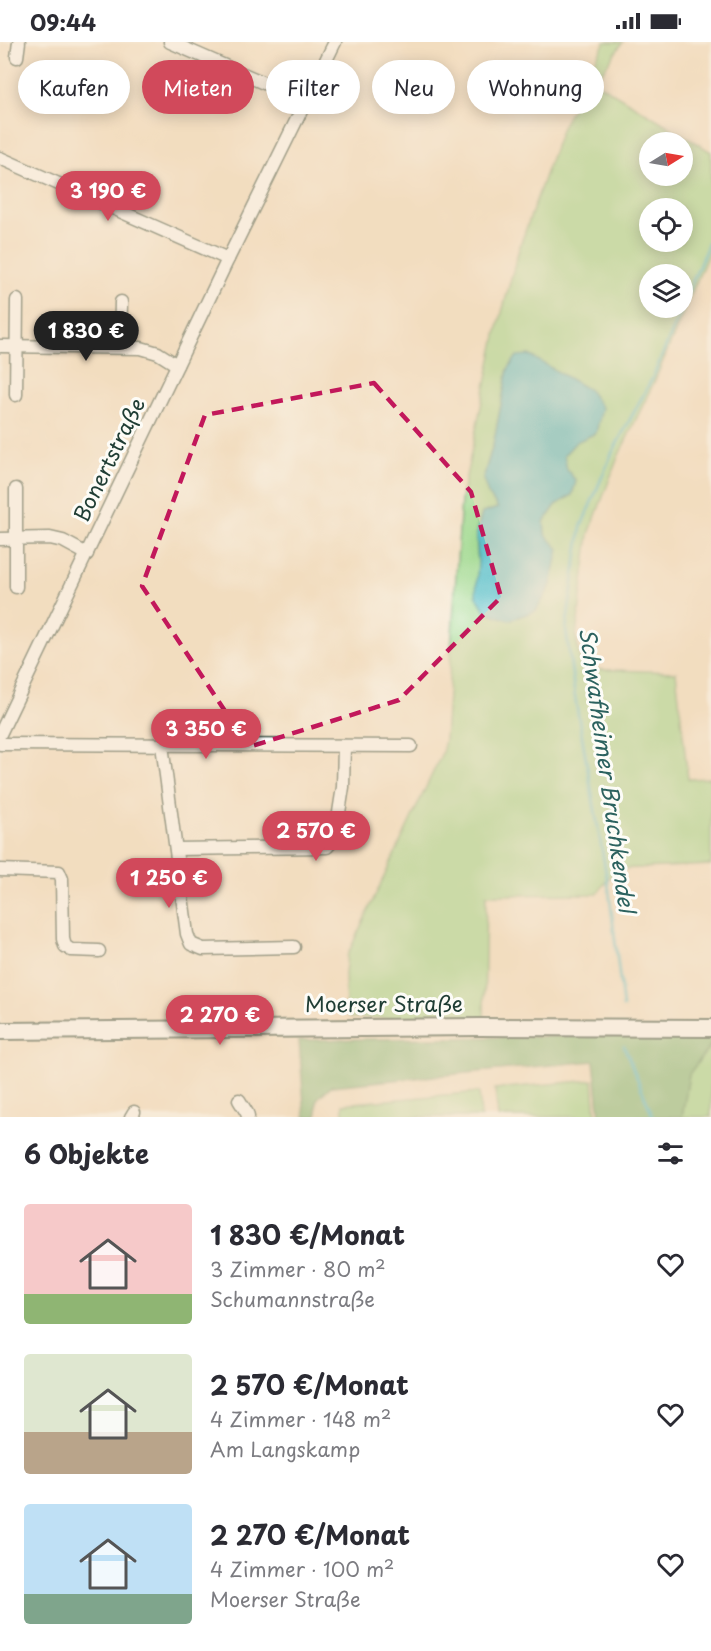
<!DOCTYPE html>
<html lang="de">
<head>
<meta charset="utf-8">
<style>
  :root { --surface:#fff; --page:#f7f7f7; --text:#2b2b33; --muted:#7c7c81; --accent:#d1495b }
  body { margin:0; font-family:"Playpen Sans",sans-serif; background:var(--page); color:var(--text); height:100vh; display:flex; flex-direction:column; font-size:22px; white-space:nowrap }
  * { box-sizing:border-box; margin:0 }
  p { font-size:20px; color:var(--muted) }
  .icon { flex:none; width:33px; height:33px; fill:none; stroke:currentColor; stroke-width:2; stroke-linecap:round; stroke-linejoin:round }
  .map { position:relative; height:1075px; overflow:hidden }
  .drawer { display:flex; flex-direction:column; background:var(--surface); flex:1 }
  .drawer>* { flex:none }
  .hud { position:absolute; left:18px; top:18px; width:675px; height:54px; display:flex; gap:12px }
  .needle { width:39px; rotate:79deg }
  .tools { position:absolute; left:639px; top:90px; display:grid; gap:12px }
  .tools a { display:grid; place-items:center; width:54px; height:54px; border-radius:50%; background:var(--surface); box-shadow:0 3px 15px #0003; font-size:30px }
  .price { position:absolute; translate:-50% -51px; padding:0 14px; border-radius:21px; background:var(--accent); color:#fff; font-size:20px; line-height:39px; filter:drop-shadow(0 2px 3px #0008) }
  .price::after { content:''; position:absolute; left:50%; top:36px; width:18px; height:14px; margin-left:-9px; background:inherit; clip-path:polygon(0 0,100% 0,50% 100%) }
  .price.current { background:#222; color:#fff }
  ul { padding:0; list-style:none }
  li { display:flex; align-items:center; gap:18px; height:150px; padding:0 24px }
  li span { display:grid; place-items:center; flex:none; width:168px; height:120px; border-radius:6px; color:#555 }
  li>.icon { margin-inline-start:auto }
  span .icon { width:72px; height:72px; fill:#fffc; stroke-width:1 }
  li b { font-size:26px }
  h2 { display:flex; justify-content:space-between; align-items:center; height:72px; padding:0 24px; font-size:26px }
  .tag { padding:0 21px; border-radius:27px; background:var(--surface); box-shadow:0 3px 15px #0003; font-size:21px; line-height:54px }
  .tag.current { background:var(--accent); color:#fff }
  .status { display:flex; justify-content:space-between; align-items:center; height:42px; padding:0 30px; background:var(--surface); direction:ltr }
  .status svg { height:16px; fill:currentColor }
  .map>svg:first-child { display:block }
  .green { fill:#9cd78a; stroke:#5e8a5f; stroke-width:1.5; fill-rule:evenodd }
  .forest { fill:#7db876; stroke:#4e7a55; stroke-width:1.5 }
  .water { fill:#4bb9c4; stroke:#357b7c; stroke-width:1.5 }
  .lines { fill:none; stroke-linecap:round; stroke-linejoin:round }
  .stream { stroke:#4bb9c4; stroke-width:3 }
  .minor-casing { stroke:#3f5549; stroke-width:15 }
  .major-casing { stroke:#3f5549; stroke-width:20 }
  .minor { stroke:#fff; stroke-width:12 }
  .major { stroke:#fff; stroke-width:16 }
  .marked { fill:none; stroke:#c2185b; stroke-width:4.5; stroke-dasharray:12 8; stroke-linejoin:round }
  .labels { text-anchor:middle; stroke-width:6; stroke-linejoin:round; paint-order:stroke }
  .street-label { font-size:21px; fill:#1f3d34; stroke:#fdfcf7 }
  .water-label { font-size:22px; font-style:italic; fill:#2c625f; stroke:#fdfcf7 }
</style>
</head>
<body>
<div class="status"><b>09:44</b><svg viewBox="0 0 49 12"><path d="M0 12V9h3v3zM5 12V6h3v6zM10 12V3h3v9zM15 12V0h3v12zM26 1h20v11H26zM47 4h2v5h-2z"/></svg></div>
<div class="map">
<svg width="711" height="1075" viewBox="0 0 711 1075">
  <rect width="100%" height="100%" fill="#fdfcf7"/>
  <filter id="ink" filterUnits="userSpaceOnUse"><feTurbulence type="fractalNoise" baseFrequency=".0167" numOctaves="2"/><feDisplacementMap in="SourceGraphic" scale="12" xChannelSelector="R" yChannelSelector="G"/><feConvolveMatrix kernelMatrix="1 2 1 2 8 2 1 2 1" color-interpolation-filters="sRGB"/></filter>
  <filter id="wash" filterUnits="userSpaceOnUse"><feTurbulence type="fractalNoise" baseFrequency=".008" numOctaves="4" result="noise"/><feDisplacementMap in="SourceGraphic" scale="24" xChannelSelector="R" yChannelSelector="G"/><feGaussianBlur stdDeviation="1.35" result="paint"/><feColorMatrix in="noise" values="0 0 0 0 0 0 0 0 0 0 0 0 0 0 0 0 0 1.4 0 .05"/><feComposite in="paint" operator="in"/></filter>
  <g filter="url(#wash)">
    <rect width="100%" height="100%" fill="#f2ddbf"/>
    <g class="green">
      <path d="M 605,0 L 623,0 L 595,40 L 711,110 L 711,205 L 655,338 L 618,415 L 589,492 L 576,595 L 582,627 L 676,630 L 688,737 L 711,736 L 711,823 L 616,827 L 597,852 L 486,853 L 484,977 L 351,976 L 346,971 L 345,931 L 347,914 L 442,711 L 445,698 L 461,458 L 497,289 L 519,207 L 562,85 L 588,37 L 588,32 ZM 650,100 L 682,100 L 682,134 L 650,134 ZM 650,166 L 682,166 L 682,200 L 650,200 ZM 650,232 L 682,232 L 682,266 L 650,266 ZM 508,327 L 596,391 L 576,400 L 564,413 L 567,428 L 576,439 L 572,453 L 556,463 L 544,480 L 545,492 L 478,519 L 476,493 L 482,471 L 498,466 L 483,437 L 494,399 Z"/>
      <polygon points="709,1003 711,1003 711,1075 682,1075 689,1032"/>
      <polygon points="593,1038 596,1075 498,1075 495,1047"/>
      <polygon points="479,1050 481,1075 343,1075 343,1062"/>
    </g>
    <polygon class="forest" points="711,992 711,1003 689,1032 682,1075 600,1075 594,1019 331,1044 317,1057 317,1075 305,1075 299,998"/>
    <polygon class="water" points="529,313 589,348 602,366 596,391 576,400 564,413 567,428 576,439 572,453 556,463 544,480 545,492 559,507 551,543 536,569 509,578 486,570 476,553 478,519 476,493 482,471 498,466 488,452 483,437 494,399 508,327 517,314"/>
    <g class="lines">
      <g class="stream">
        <polyline points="682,265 711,195"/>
        <polyline points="623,965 609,848 575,655 566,587 581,485 612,411 653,335 682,266"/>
        <polyline points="624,1004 653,1075"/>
      </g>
    </g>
  </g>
  <g filter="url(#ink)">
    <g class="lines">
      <defs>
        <g id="minor">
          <polyline points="170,0 305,59"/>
          <polyline points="17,15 19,0"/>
          <polyline points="0,116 228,217"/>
          <polyline points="0,304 141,306 158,311 177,323"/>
          <polyline points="120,305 121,260"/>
          <polyline points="16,353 17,258"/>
          <polyline points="16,447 16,545"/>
          <polyline points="0,497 50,496 63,499 87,512"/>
          <polyline points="0,692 228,217 335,0"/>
          <polyline points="0,702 411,704"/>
          <polyline points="162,703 187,892 191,902 203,907 294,905"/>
          <polyline points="176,807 327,805 335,796 343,745 344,704"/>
          <polyline points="0,828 59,830 62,837 63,897 65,904 71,908 99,909"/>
          <polyline points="239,1058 247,1071 248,1075"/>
          <polyline points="131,1075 134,1070"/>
        </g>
        <polyline id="major" points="0,989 480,985 711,986"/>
      </defs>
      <use href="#minor" class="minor-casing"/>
      <use href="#major" class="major-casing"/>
      <use href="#minor" class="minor"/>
      <use href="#major" class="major"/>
    </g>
  </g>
  <path d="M0 0H711V1075H0ZM 374,341 L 471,450 L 501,555 L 399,658 L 249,705 L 142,544 L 205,373 Z" fill="#f2ddbf" fill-opacity=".55" fill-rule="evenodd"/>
  <path class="marked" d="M 374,341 L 471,450 L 501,555 L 399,658 L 249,705 L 142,544 L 205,373 Z"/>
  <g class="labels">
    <g class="street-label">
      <text transform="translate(110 418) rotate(-64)" y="7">Bonertstraße</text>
      <text x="384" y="970">Moerser Straße</text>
    </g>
    <g class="water-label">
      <text transform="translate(607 728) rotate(82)" y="8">Schwafheimer Bruchkendel</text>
    </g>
  </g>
</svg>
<div class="tools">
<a><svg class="needle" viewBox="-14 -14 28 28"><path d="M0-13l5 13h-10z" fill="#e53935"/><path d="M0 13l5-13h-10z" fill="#7c7c81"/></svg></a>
<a><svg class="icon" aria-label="locate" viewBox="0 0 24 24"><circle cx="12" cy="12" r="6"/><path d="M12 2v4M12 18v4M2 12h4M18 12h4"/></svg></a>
<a><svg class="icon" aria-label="layers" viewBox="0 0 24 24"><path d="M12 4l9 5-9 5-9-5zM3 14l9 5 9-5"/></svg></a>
</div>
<b class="price" style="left:108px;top:180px">3 190 €</b>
<b class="price current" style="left:86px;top:320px">1 830 €</b>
<b class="price" style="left:206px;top:718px">3 350 €</b>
<b class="price" style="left:316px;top:820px">2 570 €</b>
<b class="price" style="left:169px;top:867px">1 250 €</b>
<b class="price" style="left:220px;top:1004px">2 270 €</b>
<div class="hud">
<a class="tag">Kaufen</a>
<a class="tag current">Mieten</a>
<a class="tag">Filter</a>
<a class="tag">Neu</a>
<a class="tag">Wohnung</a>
</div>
</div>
<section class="drawer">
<h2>6 Objekte<svg class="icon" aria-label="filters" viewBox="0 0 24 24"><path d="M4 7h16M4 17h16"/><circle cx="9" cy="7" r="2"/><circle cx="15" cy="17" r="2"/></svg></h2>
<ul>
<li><span style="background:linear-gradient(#f6c9c9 75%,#8fb573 0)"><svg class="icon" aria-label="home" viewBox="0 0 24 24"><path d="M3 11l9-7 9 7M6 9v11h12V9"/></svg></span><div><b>1 830 €/Monat</b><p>3 Zimmer · 80 m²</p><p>Schumannstraße</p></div><svg class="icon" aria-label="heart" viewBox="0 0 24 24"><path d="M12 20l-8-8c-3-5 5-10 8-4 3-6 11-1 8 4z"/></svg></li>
<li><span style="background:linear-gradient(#dfe7d0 65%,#b9a48a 0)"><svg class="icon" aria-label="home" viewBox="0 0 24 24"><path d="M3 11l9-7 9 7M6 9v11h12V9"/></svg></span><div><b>2 570 €/Monat</b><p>4 Zimmer · 148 m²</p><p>Am Langskamp</p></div><svg class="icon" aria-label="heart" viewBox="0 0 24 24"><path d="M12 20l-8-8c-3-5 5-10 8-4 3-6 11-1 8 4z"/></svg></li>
<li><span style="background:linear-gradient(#bfe0f5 75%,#7fa58c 0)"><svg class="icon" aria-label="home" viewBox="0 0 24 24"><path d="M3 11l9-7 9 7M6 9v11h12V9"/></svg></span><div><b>2 270 €/Monat</b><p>4 Zimmer · 100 m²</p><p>Moerser Straße</p></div><svg class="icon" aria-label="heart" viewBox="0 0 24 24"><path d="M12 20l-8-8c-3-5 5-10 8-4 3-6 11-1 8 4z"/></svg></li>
</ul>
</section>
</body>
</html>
